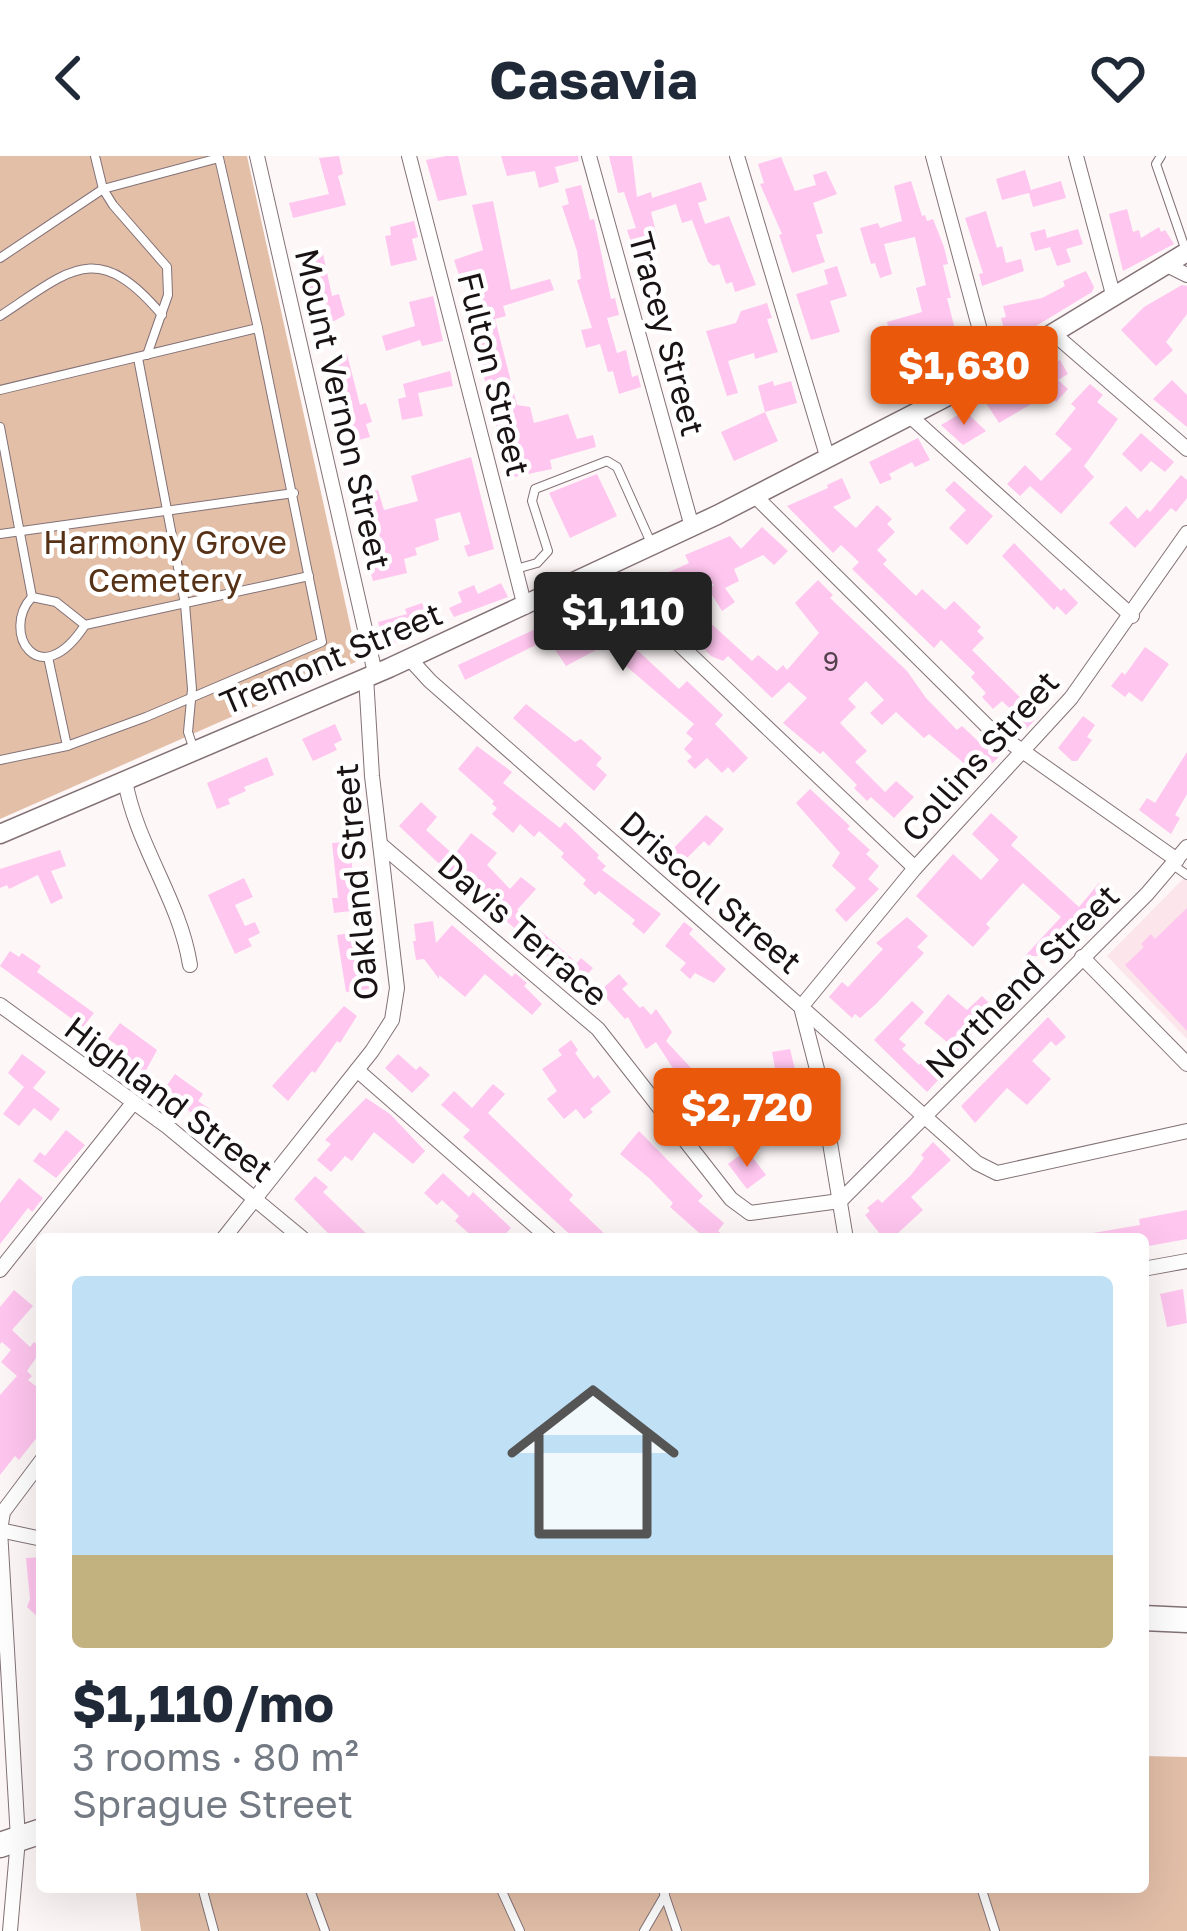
<!DOCTYPE html>
<html lang="en">
<head>
<meta charset="utf-8">
<style>
  :root { --surface:#fff; --page:#f2f2f3; --text:#1f2937; --muted:#747a83; --accent:#ea580c }
  body { margin:0; font-family:"Golos Text",sans-serif; background:var(--page); color:var(--text); height:100vh; display:flex; flex-direction:column; font-size:45px; white-space:nowrap }
  * { box-sizing:border-box; margin:0 }
  p { font-size:39px; color:var(--muted) }
  .icon { flex:none; width:66px; height:66px; fill:none; stroke:currentColor; stroke-width:2; stroke-linecap:round; stroke-linejoin:round }
  .map { position:relative; flex:1; overflow:hidden }
  .panel { position:absolute; left:36px; top:1077px; width:1113px; height:660px; display:flex; flex-direction:column; background:var(--surface); border-radius:12px; box-shadow:0 12px 48px #0002 }
  .panel>* { flex:none }
  .price { position:absolute; translate:-50% -102px; padding:0 27px; border-radius:12px; background:var(--accent); color:#fff; font-size:39px; line-height:78px; filter:drop-shadow(0 3px 6px #0008) }
  .price::after { content:''; position:absolute; left:50%; top:72px; width:36px; height:27px; margin-left:-18px; background:inherit; clip-path:polygon(0 0,100% 0,50% 100%) }
  .price.active { background:#222; color:#fff }
  ul { padding:0; list-style:none }
  li { display:grid; align-content:center; gap:24px; height:636px; padding:0 36px }
  li span { display:grid; place-items:center; height:372px; border-radius:12px; color:#555 }
  li>.icon { margin-inline-start:auto }
  span .icon { width:216px; height:216px; fill:#fffc; stroke-width:1 }
  li b { font-size:51px }
  header { display:flex; justify-content:space-between; align-items:center; height:156px; padding:0 36px; background:var(--surface); font-size:54px; font-weight:700 }
  .map>svg:first-child { display:block }
  .built { fill:#fde6eb }
  .green { fill:#e3bfa8 }
  .building { fill:#ffc6ef }
  .lines { fill:none; stroke-linecap:round; stroke-linejoin:round }
  .service-casing { stroke:#837276; stroke-width:10 }
  .minor-casing { stroke:#837276; stroke-width:16 }
  .tertiary-casing { stroke:#837276; stroke-width:21 }
  .trunk-casing { stroke:#837276; stroke-width:27 }
  .service { stroke:#fff; stroke-width:8 }
  .minor { stroke:#fff; stroke-width:14 }
  .tertiary { stroke:#fff; stroke-width:18 }
  .trunk { stroke:#fff; stroke-width:24 }
  .labels { text-anchor:middle; stroke-width:9; stroke-linejoin:round; paint-order:stroke }
  .number-label { font-size:27px; fill:#52404b }
  .street-label { font-size:33px; fill:#191314; stroke:#fff }
  .park-label { font-size:33px; fill:#573115; stroke:#fff }
</style>
</head>
<body>
<header><svg class="icon" aria-label="back" viewBox="0 0 24 24"><path d="M15 5l-7 7 7 7"/></svg>Casavia<svg class="icon" aria-label="heart" viewBox="0 0 24 24"><path d="M12 20l-8-8c-3-5 5-10 8-4 3-6 11-1 8 4z"/></svg></header>
<div class="map">
<svg width="1187" height="1775" viewBox="0 0 1187 1775">
  <rect width="100%" height="100%" fill="#fef7f8"/>
  <polygon class="built" points="1187,719 1187,883 1107,800"/>
  <g class="green">
    <polygon points="0,0 247,0 358,505 0,663"/>
    <polygon points="1143,1600 1187,1601 1187,1775 141,1775 135,1731 1143,1731"/>
  </g>
  <g class="building">
    <polygon points="339,0 343,18 338,20 346,49 293,62 289,47 329,38 319,2"/>
    <polygon points="446,0 458,0 467,39 438,45 426,4"/>
    <polygon points="501,0 578,0 579,5 555,11 559,26 539,32 535,15 507,20"/>
    <polygon points="609,0 632,0 637,41 651,36 652,42 701,26 707,44 698,47 705,68 729,60 756,129 735,136 732,126 726,128 719,108 713,110 708,106 692,64 682,67 676,48 651,56 659,89 651,91 659,120 644,125 627,74 636,72 624,36 618,37"/>
    <polygon points="781,1 795,35 816,29 813,19 826,15 837,38 813,47 823,77 816,79 825,106 792,117 779,79 782,78 760,28 764,27 758,8"/>
    <polygon points="1025,14 1031,34 1061,25 1066,42 1033,51 1029,37 1002,44 996,23"/>
    <polygon points="911,25 922,60 925,59 927,65 933,63 944,91 948,108 943,109 951,142 947,142 959,189 967,187 974,209 929,225 915,173 891,180 887,166 922,156 916,132 926,129 915,81 884,88 892,118 880,122 875,107 871,108 860,72 878,67 880,72 902,65 894,30"/>
    <polygon points="581,29 590,64 594,63 611,143 615,142 619,159 607,162 617,197 626,194 632,221 638,219 641,231 619,238 613,215 608,216 600,188 586,192 581,174 592,172 577,124 581,123 577,95 562,50 569,48 565,33"/>
    <polygon points="493,45 511,134 550,123 554,134 503,150 506,160 495,163 517,249 530,251 534,267 568,258 577,283 593,279 596,291 550,304 552,313 509,322 468,156 484,151 475,114 459,119 454,104 483,94 472,49"/>
    <polygon points="1127,53 1133,76 1139,74 1141,82 1159,71 1161,76 1165,74 1174,88 1123,115 1109,58"/>
    <polygon points="986,55 997,92 1002,90 1006,107 1021,103 1024,115 982,130 979,118 983,117 965,62"/>
    <polygon points="414,65 418,81 412,83 417,104 391,110 385,80 391,79 390,71"/>
    <polygon points="1045,73 1047,82 1078,73 1083,88 1066,93 1071,106 1057,110 1050,91 1035,95 1030,77"/>
    <polygon points="322,93 332,140 339,138 345,159 327,169 316,141 310,142 297,98"/>
    <polygon points="837,110 847,140 830,145 840,176 811,184 796,138 828,128 824,114"/>
    <polygon points="1086,115 1094,131 1092,136 1008,187 1001,162 1006,161 1003,150 1042,142 1065,130 1063,125"/>
    <polygon points="1182,129 1187,130 1187,158 1166,186 1173,194 1156,210 1121,174 1144,151"/>
    <polygon points="433,140 443,185 422,190 420,184 386,195 382,180 415,170 409,146"/>
    <polygon points="767,147 772,162 767,163 778,196 755,203 754,197 728,205 738,237 727,240 706,175 736,167 741,155"/>
    <polygon points="347,198 360,249 366,247 372,266 366,268 370,281 351,286 326,203"/>
    <polygon points="1060,204 1068,218 1058,224 1068,233 1056,246 1047,237 1038,247 1036,245 999,267 986,247 1003,237 1007,243 1022,226 1027,230 1037,216"/>
    <polygon points="450,215 453,230 418,237 423,260 402,264 398,243 406,241 403,228"/>
    <polygon points="1172,224 1187,239 1187,271 1153,243"/>
    <polygon points="773,225 774,230 791,225 797,247 765,256 758,230"/>
    <polygon points="1090,228 1103,239 1097,246 1118,263 1084,310 1094,321 1061,358 1030,330 1020,340 1007,328 1025,309 1041,325 1072,293 1055,278 1076,252 1071,248"/>
    <polygon points="965,255 986,275 963,289 941,269"/>
    <polygon points="765,256 778,285 734,305 721,276"/>
    <polygon points="1141,277 1174,306 1165,316 1151,305 1141,316 1122,298"/>
    <polygon points="918,282 930,304 915,311 912,306 889,318 892,323 880,328 869,306"/>
    <polygon points="471,301 494,393 468,401 464,390 470,388 460,356 435,363 439,384 415,392 417,399 404,403 407,417 373,425 369,410 386,406 378,375 364,379 359,364 372,361 366,337 378,334 384,354 418,345 411,320"/>
    <polygon points="597,318 617,360 570,382 549,337"/>
    <polygon points="1181,319 1187,324 1187,342 1176,356 1171,352 1135,392 1109,367 1126,350 1138,363 1147,353 1150,356"/>
    <polygon points="842,322 851,342 833,351 856,372 877,349 892,363 887,368 895,376 877,394 887,404 883,408 916,440 922,433 945,454 954,445 981,471 977,475 984,482 972,494 1039,560 1022,577 1012,567 1018,560 1002,545 993,553 982,541 986,537 971,521 975,517 941,484 934,492 852,413 859,406 841,389 833,397 787,350 828,332 827,329"/>
    <polygon points="954,325 993,360 967,389 949,372 966,354 945,334"/>
    <polygon points="762,371 788,395 774,409 763,399 734,413 739,425 725,432 735,446 722,455 712,439 701,444 714,428 700,429 696,422 669,435 675,447 662,453 652,424 689,407 685,399 730,380 741,393"/>
    <polygon points="1014,387 1061,435 1064,432 1078,447 1066,459 1057,450 1054,454 1002,400"/>
    <polygon points="818,424 833,439 830,442 907,515 926,542 957,574 962,570 981,588 986,583 1003,597 984,615 976,607 971,613 929,578 924,582 896,556 882,569 870,557 884,544 866,525 848,543 856,551 840,567 867,595 855,606 885,636 896,625 914,641 894,662 871,641 867,645 854,632 857,629 823,595 820,598 783,567 807,542 789,526 772,542 728,500 723,505 711,500 688,476 685,479 676,469 693,451 752,505 758,499 777,515 783,509 787,514 819,477 795,447"/>
    <polygon points="501,427 508,441 454,461 449,452 462,446 458,436 474,429 478,438"/>
    <polygon points="607,440 625,478 635,469 643,483 634,491 679,533 687,525 723,559 715,568 748,602 733,617 728,611 722,617 707,602 695,613 687,605 692,601 684,593 693,583 686,577 694,568 620,505 609,487 566,510 548,483 465,524 458,509"/>
    <polygon points="422,447 432,475 385,490 378,466 407,458 405,453"/>
    <polygon points="1145,491 1169,508 1142,546 1129,536 1125,541 1111,530 1122,516 1125,519"/>
    <polygon points="526,548 575,586 581,583 602,602 596,609 607,619 594,635 513,562"/>
    <polygon points="1083,560 1095,569 1087,581 1092,584 1077,605 1072,605 1058,592"/>
    <polygon points="335,568 342,584 334,588 337,594 313,605 302,583"/>
    <polygon points="477,590 512,616 503,627 560,672 565,666 599,699 597,702 606,710 602,714 661,758 644,778 632,768 635,764 599,735 595,739 583,728 586,724 561,701 564,697 539,675 534,681 520,668 513,677 492,658 497,652 492,648 494,645 458,613"/>
    <polygon points="1187,596 1187,638 1175,659 1180,662 1171,678 1139,654 1147,642 1155,647"/>
    <polygon points="267,601 274,619 244,631 246,635 228,643 230,648 217,653 207,627"/>
    <polygon points="810,633 850,670 847,673 870,694 866,698 879,710 868,723 879,733 846,766 835,754 856,732 832,710 840,697 796,647"/>
    <polygon points="421,646 437,661 426,674 454,699 471,677 497,697 487,709 510,733 521,721 536,733 517,754 577,807 581,802 593,812 578,828 488,749 486,752 399,670"/>
    <polygon points="991,657 1018,681 1011,689 1079,751 1099,727 1113,739 1101,753 1097,748 1072,772 1049,800 1025,800 1061,761 1023,727 986,768 990,772 973,791 916,740 953,698 981,724 999,704 972,678"/>
    <polygon points="706,659 724,673 709,690 704,685 679,710 667,699"/>
    <polygon points="351,686 353,729 356,728 359,754 334,757 332,742 338,742 332,687"/>
    <polygon points="60,694 66,710 51,715 63,742 51,748 38,719 9,733 7,729 0,732 0,713"/>
    <polygon points="244,722 253,741 235,749 245,770 255,766 260,777 248,783 252,790 235,798 208,739"/>
    <polygon points="1187,752 1187,875 1125,809 1144,791 1141,788 1151,778 1155,783"/>
    <polygon points="907,761 928,780 917,791 924,797 876,848 860,862 855,858 852,862 829,841 842,826 848,831 883,793 876,787"/>
    <polygon points="433,765 436,787 452,769 512,821 515,817 527,827 524,830 542,848 532,859 485,818 465,841 439,819 439,823 424,803 416,804 413,785 416,785 414,768"/>
    <polygon points="684,766 693,773 689,778 726,813 714,827 695,817 690,823 680,814 686,807 665,790"/>
    <polygon points="364,775 369,833 346,836 337,779"/>
    <polygon points="10,795 19,801 22,797 41,810 37,816 94,857 83,871 0,810"/>
    <polygon points="619,818 628,828 622,833 640,852 643,850 651,859 656,853 672,876 666,885 691,912 678,920 656,886 646,893 628,861 625,863 600,835"/>
    <polygon points="948,838 967,854 982,840 998,856 984,870 981,867 958,895 924,867"/>
    <polygon points="912,845 924,856 899,883 906,889 902,893 919,909 927,901 943,919 927,936 874,884"/>
    <polygon points="344,850 357,860 340,887 337,885 315,917 312,915 288,945 272,930"/>
    <polygon points="1048,861 1066,881 1056,890 1051,885 1032,905 1051,923 1027,949 1007,932 975,967 961,950"/>
    <polygon points="120,867 157,894 144,918 116,897 120,891 108,883"/>
    <polygon points="571,884 578,894 575,897 594,923 598,919 611,936 590,953 593,956 584,963 576,953 564,963 547,943 557,935 542,913 562,899 558,894"/>
    <polygon points="790,893 810,975 784,978 782,967 795,957 750,968 744,943 726,946 723,932 752,927 750,915 775,912 772,896"/>
    <polygon points="22,898 46,916 33,932 60,953 51,965 34,952 19,970 3,958 24,931 8,917"/>
    <polygon points="398,898 416,914 420,910 430,919 412,937 385,912"/>
    <polygon points="175,918 203,938 198,945 210,953 202,964 162,936"/>
    <polygon points="493,928 505,938 488,957 573,1039 569,1044 610,1083 575,1083 463,981 470,974 441,949 454,935 472,952"/>
    <polygon points="366,942 390,958 425,995 413,1008 374,976 352,1005 345,1000 331,1016 317,1004 331,988 325,984"/>
    <polygon points="66,974 85,989 56,1022 33,1005 40,996 45,1000"/>
    <polygon points="639,975 703,1040 698,1045 724,1067 718,1075 729,1083 706,1083 670,1051 673,1047 649,1022 620,998"/>
    <polygon points="933,986 951,1004 911,1041 923,1054 898,1077 900,1083 884,1083 865,1059 870,1055 867,1052 878,1043 882,1047 911,1019 924,1002 921,999"/>
    <polygon points="747,994 766,1019 747,1033 728,1008"/>
    <polygon points="443,1017 469,1041 473,1036 511,1072 501,1083 475,1083 455,1065 459,1060 442,1044 437,1049 424,1037"/>
    <polygon points="315,1020 328,1031 323,1036 372,1083 334,1083 294,1043"/>
    <polygon points="19,1022 43,1042 32,1056 28,1052 0,1088 0,1047"/>
    <polygon points="1187,1054 1187,1083 1143,1091 1143,1083 1094,1083 1093,1077 1140,1069 1139,1063"/>
    <polygon points="1183,1133 1187,1167 1167,1171 1160,1138"/>
    <polygon points="14,1134 33,1150 12,1174 30,1191 34,1186 42,1193 27,1215 32,1220 28,1224 42,1235 42,1275 19,1304 15,1300 0,1319 0,1239 17,1220 1,1206 11,1194 2,1186 0,1188 0,1151"/>
    <polygon points="42,1401 42,1465 27,1451 30,1443 26,1402"/>
  </g>
  <g class="lines">
    <defs>
      <g id="service">
        <polyline points="95,0 103,33 113,49 167,111 168,139 147,199"/>
        <polyline points="1161,0 1156,8 1186,95"/>
        <polyline points="0,102 103,33 219,2 258,172"/>
        <path d="M 0,160 C 70,114 97,82 162,159"/>
        <polyline points="138,202 185,448 192,533 188,576 193,591"/>
        <polyline points="0,234 258,172 322,486 146,561 67,590 0,604"/>
        <polyline points="0,271 32,441"/>
        <polyline points="0,378 294,337"/>
        <polyline points="516,413 537,407 548,395 532,345 535,333 607,305 617,311 652,389"/>
        <path d="M 32,441 L 56,446 L 85,469 C 39,540 0,475 32,441 Z"/>
        <polyline points="85,469 309,420"/>
        <polyline points="48,501 67,590"/>
        <polyline points="1173,709 1187,719"/>
        <polyline points="202,1731 214,1775"/>
        <polyline points="309,1731 325,1775"/>
        <polyline points="500,1731 520,1775"/>
        <polyline points="662,1731 677,1775"/>
        <polyline points="981,1731 995,1775"/>
        <polyline points="644,1775 665,1739"/>
      </g>
      <g id="minor">
        <polyline points="257,0 375,517"/>
        <polyline points="409,0 525,451"/>
        <polyline points="589,0 692,371"/>
        <polyline points="737,0 828,303"/>
        <polyline points="933,0 991,215"/>
        <polyline points="1076,0 1114,142"/>
        <polyline points="1169,110 1187,119"/>
        <polyline points="1054,178 1187,293"/>
        <polyline points="910,260 1132,460"/>
        <polyline points="755,340 987,570 1177,704"/>
        <polyline points="1187,377 1071,542 915,712 801,851 977,1007 997,1017 1187,975"/>
        <polyline points="602,415 915,712"/>
        <polyline points="409,502 430,525 801,851 819,921 846,1083"/>
        <path d="M 125,624 C 136,689 180,744 190,809"/>
        <polyline points="380,688 598,873 731,1043 750,1057 840,1045 1147,738 1187,691"/>
        <polyline points="1082,801 1187,908"/>
        <polyline points="0,849 168,971 303,1083"/>
        <polyline points="357,914 550,1083"/>
        <polyline points="223,1083 372,895 392,864 397,832 372,620 366,521"/>
        <polyline points="1143,1113 1187,1105"/>
        <polyline points="0,1114 133,947"/>
        <polyline points="0,1374 42,1383"/>
        <polyline points="10,1775 18,1683 0,1374 3,1356 42,1304"/>
      </g>
      <polyline id="tertiary" points="0,678 389,512 717,359 956,236 1187,96"/>
      <g id="trunk">
        <polyline points="1143,1462 1187,1464"/>
        <polyline points="0,1689 42,1675"/>
      </g>
    </defs>
    <use href="#service" class="service-casing"/>
    <use href="#minor" class="minor-casing"/>
    <use href="#tertiary" class="tertiary-casing"/>
    <use href="#trunk" class="trunk-casing"/>
    <use href="#service" class="service"/>
    <use href="#minor" class="minor"/>
    <use href="#tertiary" class="tertiary"/>
    <use href="#trunk" class="trunk"/>
  </g>
  <g class="labels">
    <g class="number-label">
      <text x="831" y="515">9</text>
    </g>
    <g class="street-label">
      <text transform="translate(667 178) rotate(75)" y="12">Tracey Street</text>
      <text transform="translate(494 218) rotate(76)" y="12">Fulton Street</text>
      <text transform="translate(343 253) rotate(77)" y="12">Mount Vernon Street</text>
      <text transform="translate(331 502) rotate(-23)" y="12">Tremont Street</text>
      <text transform="translate(980 600) rotate(-48)" y="12">Collins Street</text>
      <text transform="translate(356 726) rotate(-95)" y="12">Oakland Street</text>
      <text transform="translate(711 736) rotate(41)" y="12">Driscoll Street</text>
      <text transform="translate(523 774) rotate(41)" y="12">Davis Terrace</text>
      <text transform="translate(1022 825) rotate(-45)" y="12">Northend Street</text>
      <text transform="translate(169 943) rotate(37)" y="12">Highland Street</text>
    </g>
    <g class="park-label">
      <text x="165" y="398">Harmony Grove<tspan x="165" dy="38">Cemetery</tspan></text>
    </g>
  </g>
</svg>
<b class="price" style="left:964px;top:272px">$1,630</b>
<b class="price active" style="left:623px;top:518px">$1,110</b>
<b class="price" style="left:747px;top:1014px">$2,720</b>
<section class="panel">
<ul>
<li><span style="background:linear-gradient(#bfe0f5 75%,#c2b280 0)"><svg class="icon" aria-label="home" viewBox="0 0 24 24"><path d="M3 11l9-7 9 7M6 9v11h12V9"/></svg></span><div><b>$1,110/mo</b><p>3 rooms · 80 m²</p><p>Sprague Street</p></div></li>
</ul>
</section>
</div>
</body>
</html>
